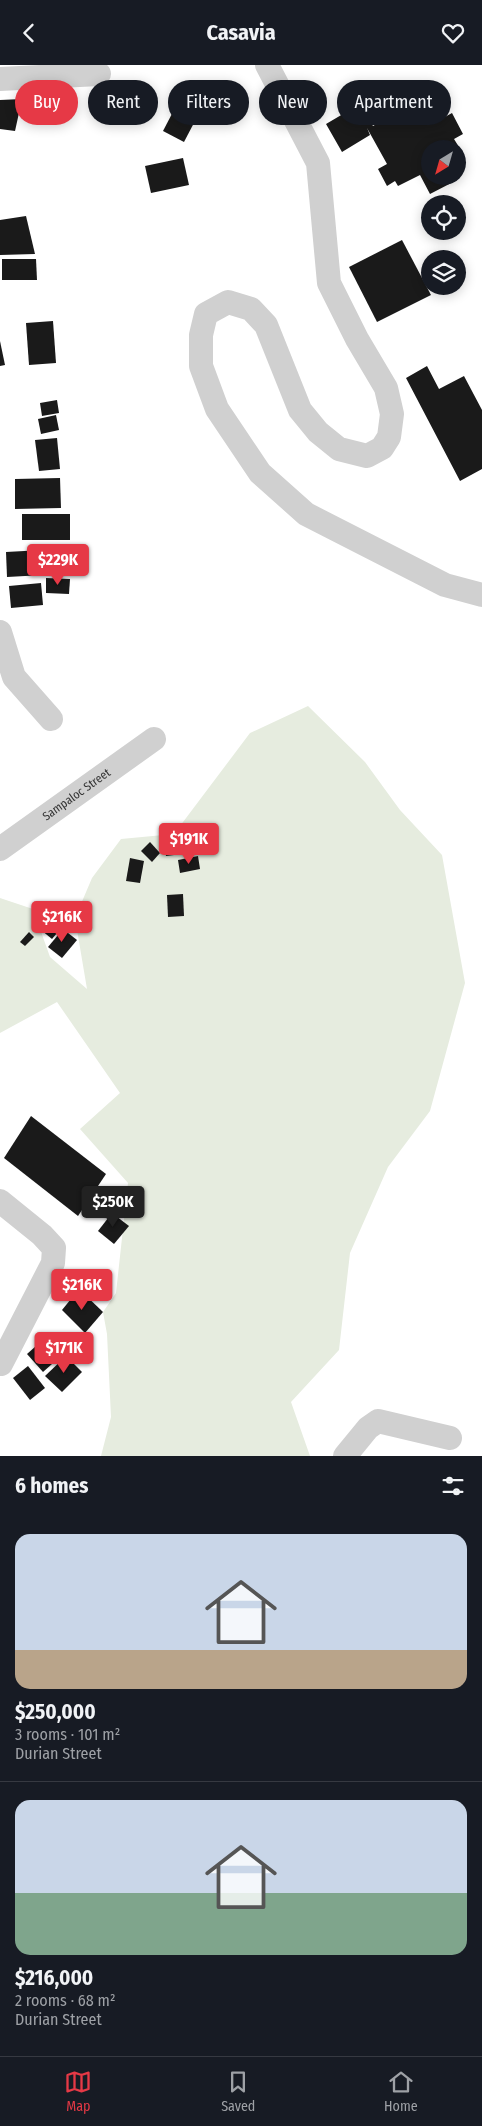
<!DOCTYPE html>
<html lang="en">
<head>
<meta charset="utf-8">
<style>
  :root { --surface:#171b24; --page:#242831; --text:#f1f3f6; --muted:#9ea1a6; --line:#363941; --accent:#e63946 }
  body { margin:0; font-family:"Fira Sans Condensed",sans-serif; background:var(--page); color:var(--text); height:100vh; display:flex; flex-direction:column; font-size:19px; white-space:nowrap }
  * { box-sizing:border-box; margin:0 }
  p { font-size:16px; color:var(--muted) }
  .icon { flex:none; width:28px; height:28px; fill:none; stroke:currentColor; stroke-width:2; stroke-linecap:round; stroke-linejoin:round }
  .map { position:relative; height:1391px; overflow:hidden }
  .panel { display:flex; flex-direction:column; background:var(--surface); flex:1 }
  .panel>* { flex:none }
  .top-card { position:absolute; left:15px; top:15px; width:452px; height:45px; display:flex; gap:10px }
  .needle { width:32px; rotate:217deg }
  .controls { position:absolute; left:421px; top:75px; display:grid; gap:10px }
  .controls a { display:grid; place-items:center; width:45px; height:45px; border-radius:50%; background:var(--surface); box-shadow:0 2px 12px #0003; font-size:25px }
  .price { position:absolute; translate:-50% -42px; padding:0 11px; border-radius:5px; background:var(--accent); color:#fff; font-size:16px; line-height:32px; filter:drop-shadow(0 1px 2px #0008) }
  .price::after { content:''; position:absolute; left:50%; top:30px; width:15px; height:11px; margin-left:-8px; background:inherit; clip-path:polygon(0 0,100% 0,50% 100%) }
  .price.current { background:#222; color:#fff }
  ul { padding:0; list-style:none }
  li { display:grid; align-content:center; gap:10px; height:265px; padding:0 15px }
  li+li { border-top:1px solid var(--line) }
  li span { display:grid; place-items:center; height:155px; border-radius:15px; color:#555 }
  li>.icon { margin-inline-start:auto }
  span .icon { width:90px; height:90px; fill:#fffc; stroke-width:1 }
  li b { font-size:21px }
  h2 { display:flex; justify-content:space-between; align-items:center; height:60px; padding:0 15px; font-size:21px }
  .chip { padding:0 18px; border-radius:22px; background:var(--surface); box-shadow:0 2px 12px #0003; font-size:18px; line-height:45px }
  .chip.current { background:var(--accent); color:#fff }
  header { display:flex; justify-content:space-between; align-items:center; height:65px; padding:0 15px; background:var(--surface); font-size:22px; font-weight:700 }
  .menu { display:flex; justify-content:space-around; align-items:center; height:70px; border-top:1px solid var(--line); background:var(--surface); font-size:14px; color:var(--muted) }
  .menu a { display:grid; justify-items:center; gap:2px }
  .menu .current { color:var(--accent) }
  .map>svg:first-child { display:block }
  .green { fill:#e6ecdf }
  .building { fill:#1a1a1a }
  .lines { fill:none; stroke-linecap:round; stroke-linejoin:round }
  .street { stroke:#d0d0d0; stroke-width:24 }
  .labels { text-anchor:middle; stroke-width:5; stroke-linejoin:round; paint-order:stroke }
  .street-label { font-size:12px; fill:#333; stroke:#fff }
</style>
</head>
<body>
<header><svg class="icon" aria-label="back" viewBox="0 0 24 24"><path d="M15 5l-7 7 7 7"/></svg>Casavia<svg class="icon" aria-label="heart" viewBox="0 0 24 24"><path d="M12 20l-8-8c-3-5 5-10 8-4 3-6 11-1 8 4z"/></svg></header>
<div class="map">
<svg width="482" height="1391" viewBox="0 0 482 1391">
  <rect width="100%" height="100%" fill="#fff"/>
  <polygon class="green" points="308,641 365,697 400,745 442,790 465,918 430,1046 388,1102 350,1188 339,1285 291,1337 310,1391 101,1391 111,1352 107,1269 103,1247 116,1228 128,1118 80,1064 120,1028 57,937 0,968 0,833 33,844 50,892 87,924 75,853 92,813 121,774 174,769 250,668"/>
  <g class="building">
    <polygon points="22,34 15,66 0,64 0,35"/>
    <polygon points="414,38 420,48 436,39 443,53 452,48 463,69 454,74 462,87 458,89 458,84 430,84 430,111 455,111 457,115 430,129 420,110 398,121 395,116 387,121 378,104 387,99 367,63 370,70 342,87 326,59 360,39 373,61"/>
    <polygon points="175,43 196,54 184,77 163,66"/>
    <polygon points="183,93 189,120 151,128 145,101"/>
    <polygon points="26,151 35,189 0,190 0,155"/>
    <polygon points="402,175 431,230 377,257 349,202"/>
    <polygon points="2,194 36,194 37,215 2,215"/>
    <polygon points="53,256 56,298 29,300 26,258"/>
    <polygon points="0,276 5,300 0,301"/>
    <polygon points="427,301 439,324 464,311 482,345 482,404 460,416 406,313"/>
    <polygon points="57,335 59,348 42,351 40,338"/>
    <polygon points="56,350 59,365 41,369 38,354"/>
    <polygon points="57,373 60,404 39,406 35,375"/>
    <polygon points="60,413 61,443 15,444 15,414"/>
    <rect x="22" y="449" width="48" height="26"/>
    <polygon points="61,484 62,509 7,512 6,487"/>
    <polygon points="46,513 70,514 69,529 46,528"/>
    <polygon points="41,518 43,540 11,543 9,521"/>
    <polygon points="150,777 160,788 152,797 141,786"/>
    <polygon points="180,777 182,789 166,791 164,780"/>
    <polygon points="198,791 200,804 180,808 178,795"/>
    <polygon points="130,793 144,796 140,818 126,816"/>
    <polygon points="183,829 184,851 168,852 167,830"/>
    <polygon points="52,853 63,861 52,874 41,865"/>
    <polygon points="63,864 77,875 62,893 48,882"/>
    <polygon points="29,867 34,872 25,881 20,877"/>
    <polygon points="31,1051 106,1109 78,1151 4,1093"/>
    <polygon points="112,1148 129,1161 114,1179 98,1166"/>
    <polygon points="79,1224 103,1247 85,1268 62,1245"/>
    <polygon points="45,1273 61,1291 43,1307 27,1289"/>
    <polygon points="66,1291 82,1307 62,1327 45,1311"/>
    <polygon points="28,1301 45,1323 30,1335 13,1313"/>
  </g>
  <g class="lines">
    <g class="street">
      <polyline points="267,0 318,98 329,218 357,274 386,323 392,349 389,372 382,383 367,391 339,384 318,367 300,345 266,260 251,244 228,237 206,249 201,270 201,301 217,344 260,408 306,449 445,520 482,530"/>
      <polyline points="0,14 99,9"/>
      <polyline points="0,567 14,612 51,654"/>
      <path id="s1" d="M 0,784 L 154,674"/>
      <polyline points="0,1136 42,1170 54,1183 53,1198 1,1299"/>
      <polyline points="345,1391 368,1363 378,1356 450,1373"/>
    </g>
  </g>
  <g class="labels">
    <g class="street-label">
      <text dy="4" stroke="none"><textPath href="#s1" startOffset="94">Sampaloc Street</textPath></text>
    </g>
  </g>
</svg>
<div class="controls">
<a><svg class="needle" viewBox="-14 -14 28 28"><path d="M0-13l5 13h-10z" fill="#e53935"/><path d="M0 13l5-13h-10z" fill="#9ea1a6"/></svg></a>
<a><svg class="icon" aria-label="locate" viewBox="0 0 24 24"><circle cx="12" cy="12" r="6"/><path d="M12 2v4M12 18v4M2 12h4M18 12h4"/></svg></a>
<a><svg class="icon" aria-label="layers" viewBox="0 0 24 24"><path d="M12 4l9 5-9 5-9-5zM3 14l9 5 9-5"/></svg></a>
</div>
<b class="price" style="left:58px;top:521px">$229K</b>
<b class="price" style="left:189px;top:800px">$191K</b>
<b class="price" style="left:62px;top:878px">$216K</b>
<b class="price current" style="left:113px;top:1163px">$250K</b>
<b class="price" style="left:82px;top:1246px">$216K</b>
<b class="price" style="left:64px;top:1309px">$171K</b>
<div class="top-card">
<a class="chip current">Buy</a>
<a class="chip">Rent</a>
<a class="chip">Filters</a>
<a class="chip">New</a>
<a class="chip">Apartment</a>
</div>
</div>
<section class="panel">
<h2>6 homes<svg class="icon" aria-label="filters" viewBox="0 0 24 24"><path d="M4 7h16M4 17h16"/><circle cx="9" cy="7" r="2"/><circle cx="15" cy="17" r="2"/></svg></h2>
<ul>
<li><span style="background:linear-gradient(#c9d6e8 75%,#b9a48a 0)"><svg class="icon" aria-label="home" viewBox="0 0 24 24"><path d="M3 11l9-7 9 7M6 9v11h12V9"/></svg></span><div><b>$250,000</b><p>3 rooms · 101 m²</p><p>Durian Street</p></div></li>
<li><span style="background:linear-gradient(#c9d6e8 60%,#7fa58c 0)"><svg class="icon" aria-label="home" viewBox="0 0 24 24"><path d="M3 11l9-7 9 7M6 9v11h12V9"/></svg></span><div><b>$216,000</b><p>2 rooms · 68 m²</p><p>Durian Street</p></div></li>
</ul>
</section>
<nav class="menu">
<a class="current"><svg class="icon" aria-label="map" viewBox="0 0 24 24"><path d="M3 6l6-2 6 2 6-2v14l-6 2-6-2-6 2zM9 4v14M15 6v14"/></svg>Map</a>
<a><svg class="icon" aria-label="saved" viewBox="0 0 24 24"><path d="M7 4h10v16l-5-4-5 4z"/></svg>Saved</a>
<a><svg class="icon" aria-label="home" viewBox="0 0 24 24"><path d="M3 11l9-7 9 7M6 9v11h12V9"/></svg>Home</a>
</nav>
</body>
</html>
